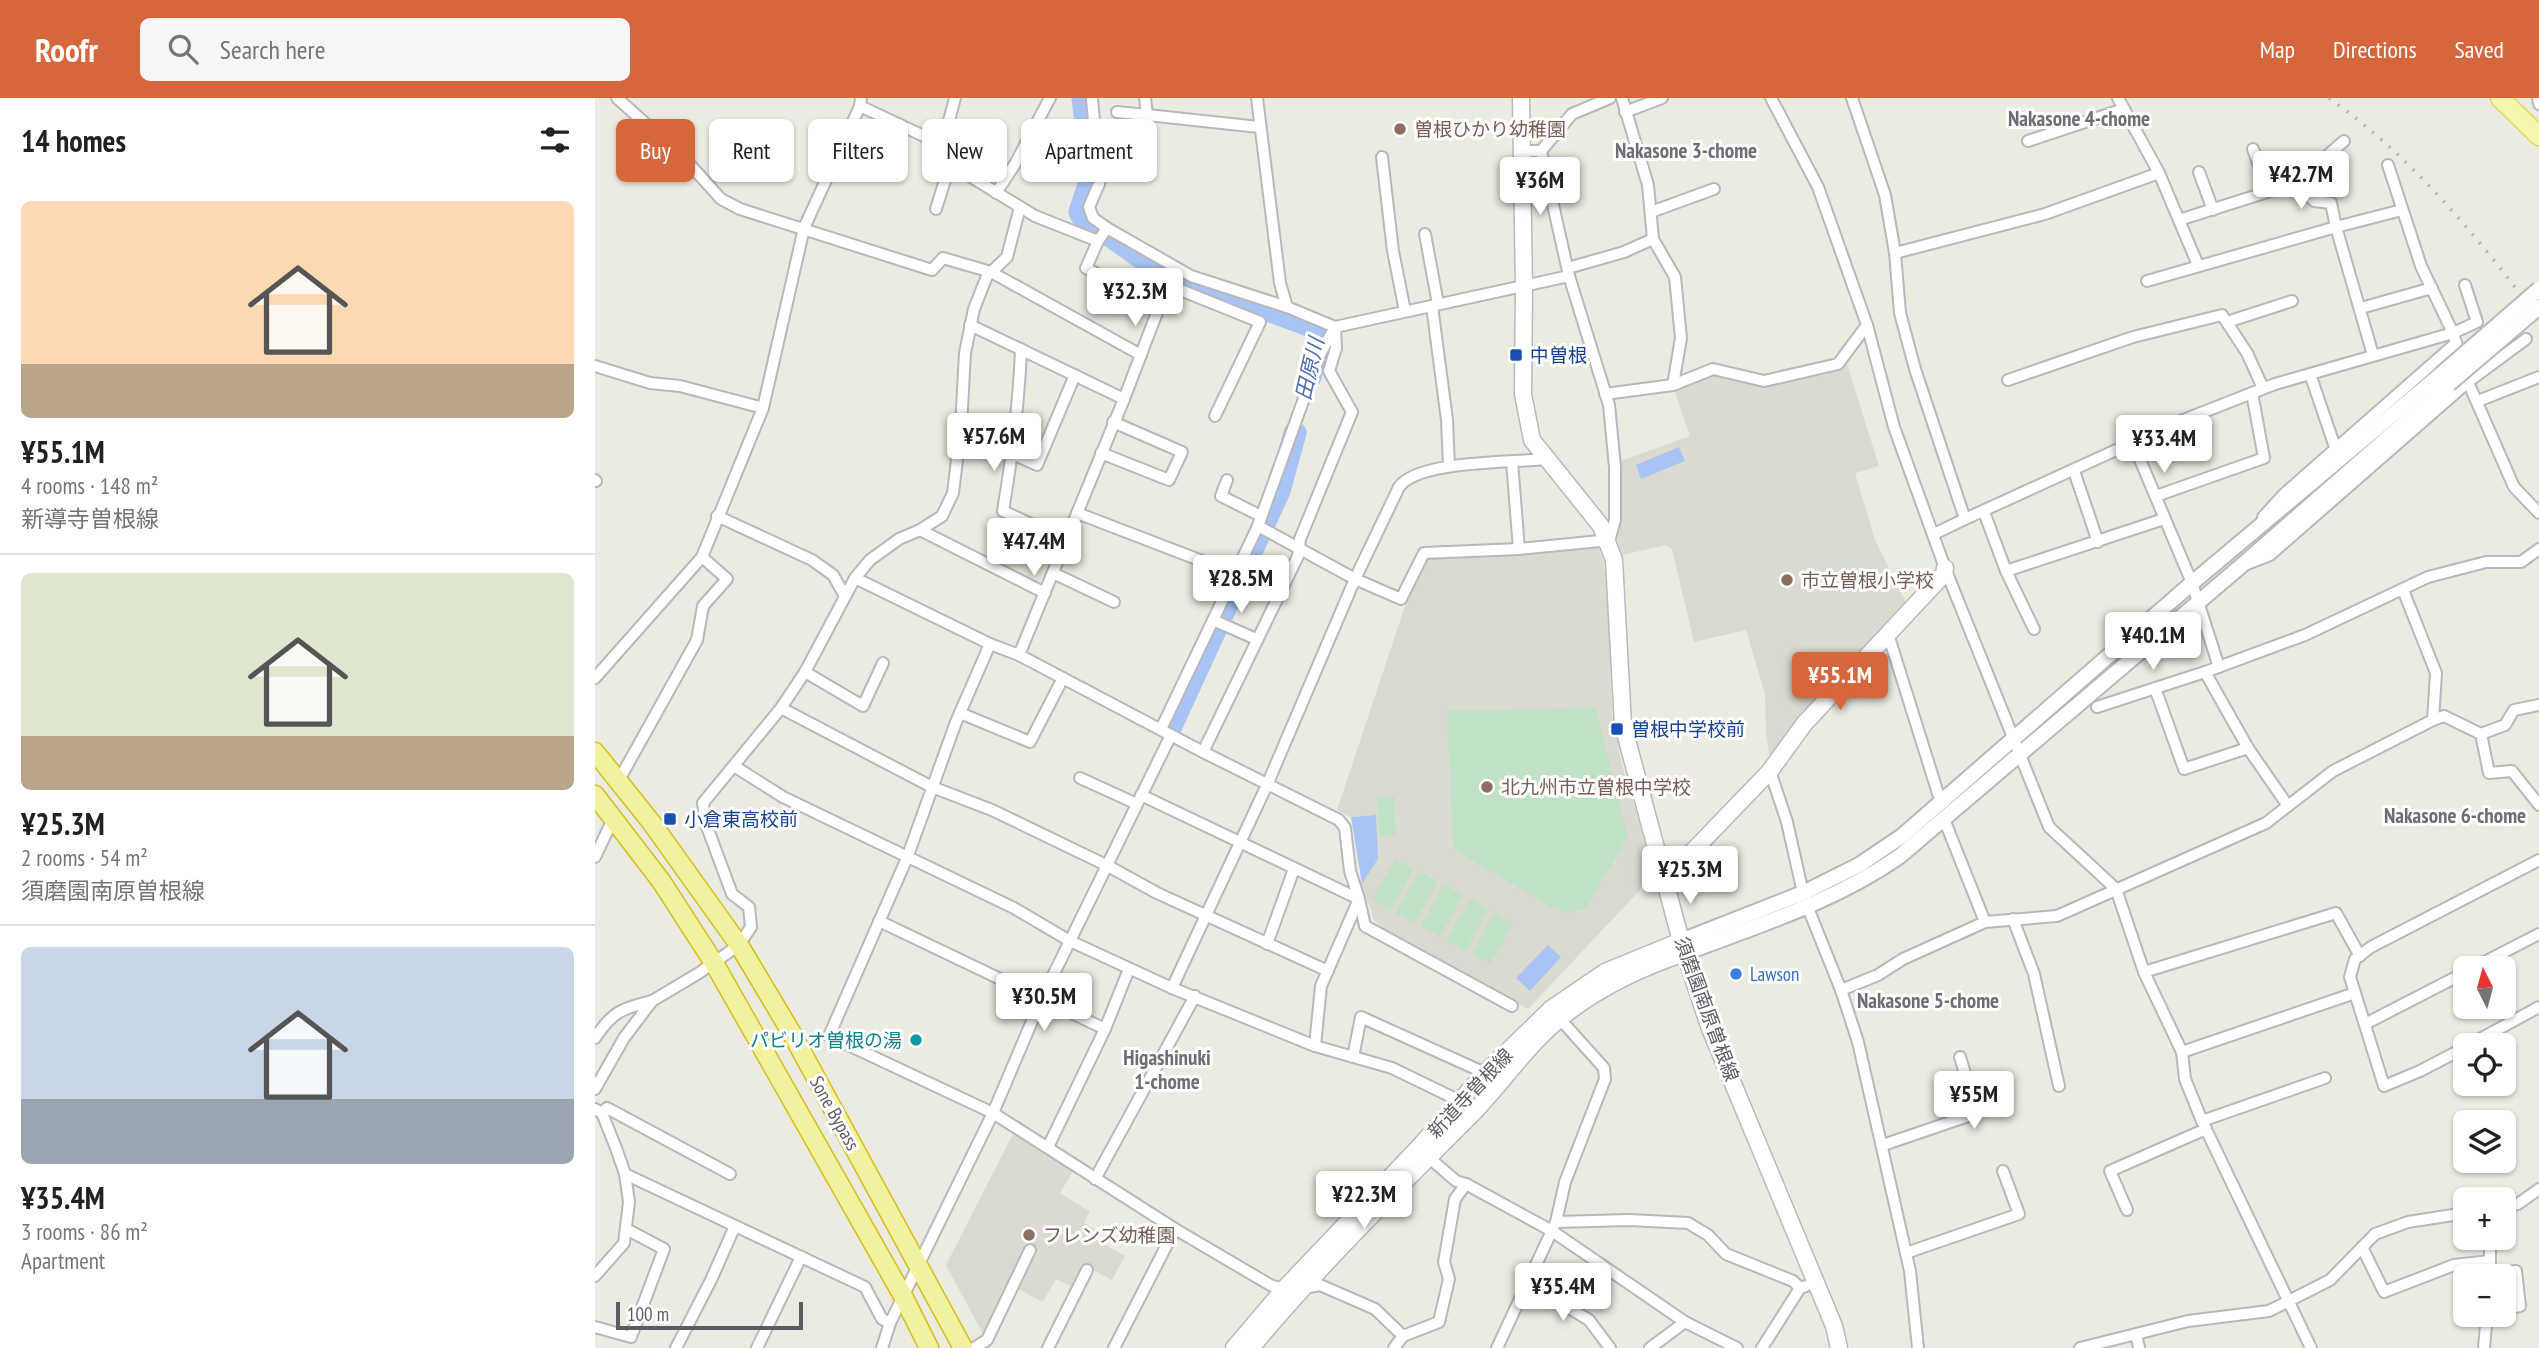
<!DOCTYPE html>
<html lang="en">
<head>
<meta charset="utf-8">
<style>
  :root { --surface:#fff; --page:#f6f6f6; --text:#202124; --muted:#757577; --line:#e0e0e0; --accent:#d6673d }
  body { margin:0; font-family:"PT Sans Narrow","Noto Sans JP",sans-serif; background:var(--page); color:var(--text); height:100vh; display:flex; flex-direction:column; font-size:26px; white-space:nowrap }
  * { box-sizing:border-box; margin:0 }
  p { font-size:23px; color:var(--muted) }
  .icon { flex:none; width:38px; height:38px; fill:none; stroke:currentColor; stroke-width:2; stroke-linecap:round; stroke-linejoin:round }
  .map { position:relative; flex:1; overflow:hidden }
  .drawer { display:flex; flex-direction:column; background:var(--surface); width:595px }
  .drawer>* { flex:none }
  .top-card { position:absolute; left:21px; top:21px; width:665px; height:63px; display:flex; gap:14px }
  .needle { width:46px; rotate:354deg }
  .fabs { position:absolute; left:1858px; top:858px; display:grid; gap:14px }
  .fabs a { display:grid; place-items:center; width:63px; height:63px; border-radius:10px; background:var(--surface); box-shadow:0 2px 5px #0004; font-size:35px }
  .scale { position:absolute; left:21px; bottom:18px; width:187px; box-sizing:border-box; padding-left:7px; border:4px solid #5a5c61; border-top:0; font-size:19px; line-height:24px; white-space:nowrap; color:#5a5c61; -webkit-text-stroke:5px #fff; paint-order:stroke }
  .price { position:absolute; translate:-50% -60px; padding:0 16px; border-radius:7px; background:#fff; color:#222; font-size:23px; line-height:46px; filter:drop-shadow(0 2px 4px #0008) }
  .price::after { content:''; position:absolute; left:50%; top:42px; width:21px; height:16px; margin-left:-10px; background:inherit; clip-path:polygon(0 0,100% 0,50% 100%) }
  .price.selected { background:var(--accent); color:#fff }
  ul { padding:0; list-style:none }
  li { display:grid; align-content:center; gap:14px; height:371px; padding:0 21px }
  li+li { border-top:2px solid var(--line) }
  li span { display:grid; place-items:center; height:217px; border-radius:10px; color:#555 }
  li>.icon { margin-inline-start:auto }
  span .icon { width:126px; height:126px; fill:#fffc; stroke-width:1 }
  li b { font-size:30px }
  h2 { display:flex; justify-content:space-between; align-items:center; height:84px; padding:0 21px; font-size:30px }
  .pill { padding:0 24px; border-radius:10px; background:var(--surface); box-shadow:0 2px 5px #0004; font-size:24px; line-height:63px }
  .pill.selected { background:var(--accent); color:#fff }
  header { display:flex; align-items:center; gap:42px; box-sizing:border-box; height:98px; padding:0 35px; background:var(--accent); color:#fff }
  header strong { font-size:33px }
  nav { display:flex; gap:38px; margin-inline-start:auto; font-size:24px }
  .search { width:490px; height:63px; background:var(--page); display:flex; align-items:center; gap:18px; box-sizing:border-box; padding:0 24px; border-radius:10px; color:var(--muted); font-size:26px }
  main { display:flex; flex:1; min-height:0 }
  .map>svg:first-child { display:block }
  .education { fill:#dbdad0 }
  .green { fill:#c1e1c7 }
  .water { fill:#a8c4f5 }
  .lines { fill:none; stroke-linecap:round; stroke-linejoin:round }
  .river { stroke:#a8c4f5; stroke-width:23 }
  .minor-casing { stroke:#b7b8bd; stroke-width:14 }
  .tertiary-casing { stroke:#b7b8bd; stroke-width:18 }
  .secondary-casing { stroke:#b7b9bf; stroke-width:19 }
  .primary-casing { stroke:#e2d765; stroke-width:21 }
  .trunk-casing { stroke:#d6c017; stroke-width:21 }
  .minor { stroke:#fff; stroke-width:10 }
  .tertiary { stroke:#fff; stroke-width:14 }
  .secondary { stroke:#fff; stroke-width:16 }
  .primary { stroke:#f3f6ac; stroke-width:18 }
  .trunk { stroke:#f2f1a0; stroke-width:18 }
  .rail { stroke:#b2b3b3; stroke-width:3.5; stroke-dasharray:2 9; stroke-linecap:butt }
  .tertiary-bridge-casing { stroke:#b7b8bd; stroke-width:18; stroke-linecap:butt }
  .tertiary-bridge { stroke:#fff; stroke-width:14 }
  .education-dot { fill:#8d6e63; stroke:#fff; stroke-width:2.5 }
  .transit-dot { fill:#1a4fb4; stroke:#fff; stroke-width:2.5 }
  .shop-dot { fill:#3f7fe0; stroke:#fff; stroke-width:2.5 }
  .culture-dot { fill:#0f9aa8; stroke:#fff; stroke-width:2.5 }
  .labels { text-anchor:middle; stroke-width:6; stroke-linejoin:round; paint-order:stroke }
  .education-label { font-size:19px; fill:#785e54; stroke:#fff; text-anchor:start }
  .transit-label { font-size:19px; fill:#164399; stroke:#fff; text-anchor:start }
  .shop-label { font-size:19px; fill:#366cbe; stroke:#fff; text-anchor:start }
  .street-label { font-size:19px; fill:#5a5c61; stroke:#fff }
  .culture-label { font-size:19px; fill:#0d838f; stroke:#fff; text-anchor:end }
  .neighbourhood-label { font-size:21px; font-weight:bold; fill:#6b6e73; stroke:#fff }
  .water-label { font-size:21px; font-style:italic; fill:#4e6cb5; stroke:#fff }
</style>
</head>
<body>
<header>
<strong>Roofr</strong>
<div class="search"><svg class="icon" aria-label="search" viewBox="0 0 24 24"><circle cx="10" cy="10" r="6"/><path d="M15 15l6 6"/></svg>Search here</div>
<nav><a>Map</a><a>Directions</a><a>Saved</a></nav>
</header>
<main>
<section class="drawer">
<h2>14 homes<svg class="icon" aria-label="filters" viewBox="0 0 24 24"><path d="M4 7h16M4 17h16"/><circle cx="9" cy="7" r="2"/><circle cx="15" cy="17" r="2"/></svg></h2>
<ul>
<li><span style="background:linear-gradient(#ffd9b3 75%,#b9a48a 0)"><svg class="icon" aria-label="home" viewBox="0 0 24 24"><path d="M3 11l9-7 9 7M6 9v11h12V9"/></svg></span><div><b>¥55.1M</b><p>4 rooms · 148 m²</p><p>新導寺曽根線</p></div></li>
<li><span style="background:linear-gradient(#dfe7d0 75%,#b9a48a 0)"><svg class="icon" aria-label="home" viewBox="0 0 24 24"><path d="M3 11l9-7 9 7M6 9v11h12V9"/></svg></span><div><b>¥25.3M</b><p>2 rooms · 54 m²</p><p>須磨園南原曽根線</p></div></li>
<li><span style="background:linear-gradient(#c9d6e8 70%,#9aa5b1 0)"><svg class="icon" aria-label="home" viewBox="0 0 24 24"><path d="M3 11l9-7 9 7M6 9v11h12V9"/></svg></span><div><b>¥35.4M</b><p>3 rooms · 86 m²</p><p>Apartment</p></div></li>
</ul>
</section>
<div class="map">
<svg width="1944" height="1250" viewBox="0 0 1944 1250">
  <rect width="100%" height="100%" fill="#ebebe2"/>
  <g class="education">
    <polygon points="1251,263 1284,368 1260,375 1280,442 1312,507 1175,662 1171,635 1170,596 1151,532 1099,544 1077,451 1071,447 1027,457 1023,444 1025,393 1023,364 1095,338 1079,291 1117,274 1168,287 1182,286 1233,273"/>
    <polygon points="1003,447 1009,466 1013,506 1017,615 1027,667 1045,727 1053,759 1053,769 1045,792 933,911 789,831 779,822 767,786 783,761 780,717 756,719 742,712 811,505 830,457 961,454"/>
    <polygon points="418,1036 478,1073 465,1095 495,1114 489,1125 504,1133 500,1141 530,1158 517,1182 487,1166 477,1189 461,1181 448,1204 413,1186 389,1238 351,1167"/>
  </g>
  <g class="green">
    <polygon points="1000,609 1033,738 991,811 973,815 956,809 858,751 852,613"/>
    <polygon points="799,698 801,737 784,738 782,699"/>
    <polygon points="800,761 819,771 796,813 777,802"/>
    <polygon points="824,773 843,784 819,825 800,815"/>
    <polygon points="849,787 868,797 845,839 826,828"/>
    <polygon points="875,801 894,811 870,853 851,842"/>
    <polygon points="900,814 919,825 895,866 877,856"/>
  </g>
  <g class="water">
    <polygon points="1084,349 1090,363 1046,381 1041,367"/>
    <polygon points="781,717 783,761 767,786 756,719"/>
    <polygon points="953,847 966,859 935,893 921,880"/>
  </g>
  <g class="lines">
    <g class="river">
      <polyline points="488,0 497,77 485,114 491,125 507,132 554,165 587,180 727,232 715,279"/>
      <polyline points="576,628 684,393 700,335"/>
    </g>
    <defs>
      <g id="minor">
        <polyline points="22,0 89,60 126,101 145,111 337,172 348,160 396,174 546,257"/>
        <polyline points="497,0 501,48 506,69 504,86 494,109 498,120 512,130"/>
        <polyline points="550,0 552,17 664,29"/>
        <polyline points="662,0 685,185 692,209"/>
        <polyline points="1027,0 1053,87 1058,141 1080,179 1086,240 1078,287"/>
        <polyline points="1176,0 1223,89 1272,227 1299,329 1350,470 1454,729 1521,791 1549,874 1587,954 1590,981 1607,1023 1716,1250"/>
        <polyline points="1257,0 1290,97 1300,155 1305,215 1320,271 1370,421 1339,436"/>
        <polyline points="1943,0 1944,6"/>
        <polyline points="265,8 335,41 363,71 440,118 503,143 512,130 596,178 692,209 740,229 974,178 1014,307 1020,369 1020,422 1013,447 1005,443 924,451 829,455 806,501 760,481 663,428"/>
        <polyline points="522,14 552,17"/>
        <polyline points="1030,14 1067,0"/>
        <polyline points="1433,43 1529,11"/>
        <polyline points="1658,51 1673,93"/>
        <polyline points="346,53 360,0"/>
        <polyline points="926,53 946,53 977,16 1015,0"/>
        <polyline points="946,53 974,178"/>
        <polyline points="787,59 798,153 810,213"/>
        <polyline points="1793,67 1826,168 1858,235 1882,224 1870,187"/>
        <polyline points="1604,74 1618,112"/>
        <polyline points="1564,75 1603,167"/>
        <polyline points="1701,85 1749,43"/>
        <polyline points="401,95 420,66 455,0"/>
        <polyline points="341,111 352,76 359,67"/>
        <polyline points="1056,114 1119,91"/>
        <polyline points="1584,122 1701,85 1719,103 1736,105 1741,129 1807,112"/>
        <polyline points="830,136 843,206"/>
        <polyline points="503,143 491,170 564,209"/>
        <polyline points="1300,155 1450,116 1564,75 1523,0"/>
        <polyline points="973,170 1029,154 1058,141"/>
        <polyline points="1552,183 1741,129 1778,257"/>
        <polyline points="573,187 665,224 620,318"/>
        <polyline points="837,208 852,322 854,368"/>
        <polyline points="1766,210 1837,190"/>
        <polyline points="1632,224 1697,203"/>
        <polyline points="375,227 529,301"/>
        <path d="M 426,251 C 424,306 417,359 408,413 L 470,442"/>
        <polyline points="0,268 55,285 85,288 168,310"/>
        <polyline points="1715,276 1741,352"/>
        <polyline points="1413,282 1538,239 1627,217 1652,255 1668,290"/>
        <polyline points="1010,296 1078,287 1118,271 1169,283 1243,266 1272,227"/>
        <polyline points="1883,303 1944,279"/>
        <polyline points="1538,345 1597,485 1624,569"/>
        <polyline points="506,355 574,382 587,354 518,324"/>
        <polyline points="418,356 442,367 480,277"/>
        <polyline points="917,364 924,451"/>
        <polyline points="1479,373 1503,444"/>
        <polyline points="0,382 1,383"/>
        <polyline points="632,382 626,398 666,418"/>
        <polyline points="1561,398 1669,360 1657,295"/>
        <polyline points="1389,414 1411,473 1569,421"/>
        <polyline points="482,415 641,476"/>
        <polyline points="122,418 217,462 238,477 250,498"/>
        <polyline points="1668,419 1689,396 1861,245"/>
        <polyline points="1370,421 1578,326 1680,286 1858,235 1873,284 1919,389 1944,415"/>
        <polyline points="325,432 450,495"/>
        <polyline points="1652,466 1675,457 1873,284 1931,241"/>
        <polyline points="1411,473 1439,531"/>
        <polyline points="458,475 519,504"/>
        <polyline points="260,480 395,546 424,557 608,654 744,722 750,730 755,773 764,801 726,888 720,948"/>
        <polyline points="618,522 661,541"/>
        <polyline points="1293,536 1346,705"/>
        <polyline points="395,546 361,624 312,760 234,938 398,1015 580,1131 677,1188 692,1191"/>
        <polyline points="424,557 529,301 579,170"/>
        <polyline points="210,574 268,608 288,565"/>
        <polyline points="0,580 107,459 168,310 209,130 265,8 266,0"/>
        <polyline points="1560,590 1589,671 1653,650 1610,574"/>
        <polyline points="1502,609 1610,574 1710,537 1833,479 1891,464 1926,464 1944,451"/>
        <polyline points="186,610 337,689 397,712 513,768 562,795 733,873"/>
        <polyline points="365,615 435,644 468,580"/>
        <polyline points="1838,622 1849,618 1886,636 1910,627 1919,612 1944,607"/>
        <polyline points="566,631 663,428 725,256 740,229"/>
        <polyline points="1886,636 1894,675 1917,673 1944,707"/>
        <polyline points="1653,650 1693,708"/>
        <polyline points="608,654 703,458 705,441 757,314 734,273 741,250 740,229"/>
        <polyline points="139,668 188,699 419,810 475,843 577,890 720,948 797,970 869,1005"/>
        <polyline points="1175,673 1192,724 1208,795"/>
        <polyline points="485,680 542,706"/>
        <polyline points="24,682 102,542 108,508 132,481 107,459"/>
        <polyline points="546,697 764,801 770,828 917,908"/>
        <polyline points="1349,721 1390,824"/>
        <polyline points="0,759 19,719"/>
        <polyline points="1213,810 1246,892 1263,944 1315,1173 1323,1250"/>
        <polyline points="1418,821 1439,876 1464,988"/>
        <polyline points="284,823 510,931 534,871"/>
        <polyline points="672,846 699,771"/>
        <polyline points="1878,870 1944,836"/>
        <polyline points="1549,874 1741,815 1765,858"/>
        <path d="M 577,890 L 672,687 L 760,481 L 804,389 C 823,362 917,365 950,361"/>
        <polyline points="1246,892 1283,877 1308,861 1390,824 1462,818 1671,725 1738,673 1838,622 1841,575 1808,492"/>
        <polyline points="1770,926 1871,874"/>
        <path d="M 0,940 C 18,913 26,911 57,903"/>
        <polyline points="1874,947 1944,909"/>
        <polyline points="1871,949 1825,973 1789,988 1755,879 1760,861 1776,849 1944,762"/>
        <polyline points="1587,954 1760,895"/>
        <polyline points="758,959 766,919 890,975"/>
        <polyline points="0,991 29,940 57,903 104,875 144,847 156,829 154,809 137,796 111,726 108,705 186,610 210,574 260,480 275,462 304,441 325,432 347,418 358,395 366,329 370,255 379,211 392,178 412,159 425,109"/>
        <polyline points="0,1011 7,1015 21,1050 30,1076 34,1104 29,1145 0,1178"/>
        <polyline points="7,1015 12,1010 135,1076"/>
        <polyline points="1607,1023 1730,980"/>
        <polyline points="1288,1047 1382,1015 1365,959"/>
        <polyline points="453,1049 510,931"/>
        <polyline points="831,1057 861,1083 871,1086 957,1133 1090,1224 1142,1250"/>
        <polyline points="30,1076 270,1189 287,1221 295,1225"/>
        <polyline points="500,1081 600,898"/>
        <polyline points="1909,1109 1923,1106 1944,1091"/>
        <polyline points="1532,1112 1515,1073 1611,1031"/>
        <polyline points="961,1124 1034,1122 1093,1125 1113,1137 1131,1156 1198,1183 1205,1190"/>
        <polyline points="1767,1149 1789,1194 1859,1167 1895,1163"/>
        <polyline points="1311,1155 1424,1116 1408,1073"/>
        <polyline points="1895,1168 1895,1139"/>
        <polyline points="1894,1177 1921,1173 1925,1208 1909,1211"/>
        <polyline points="934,1186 994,1222 1015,1250"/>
        <polyline points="708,1190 725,1187 780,1211 808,1238 844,1224 854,1181 849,1164 860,1101 871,1086"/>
        <polyline points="0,1229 36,1239 69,1151 31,1131"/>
        <polyline points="1541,1236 1544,1250"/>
        <polyline points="81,1250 116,1182 140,1128"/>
        <polyline points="162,1250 206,1159"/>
        <polyline points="287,1250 295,1225 398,1015 446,902 576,637"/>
        <polyline points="379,1250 392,1242 435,1152"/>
        <polyline points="453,1250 492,1172"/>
        <polyline points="519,1250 580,1131"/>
        <polyline points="799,1250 808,1238"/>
        <polyline points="902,1250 961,1124 970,1084 1010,981 1009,970 965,921"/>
        <polyline points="1055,1250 1090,1224"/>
        <polyline points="1167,1250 1205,1190 1211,1188"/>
        <polyline points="1485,1250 1593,1223 1674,1213 1735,1182 1780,1136 1813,1124 1871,1115"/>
        <polyline points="1889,1250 1892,1216"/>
      </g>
      <g id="tertiary">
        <polyline points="1086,843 1208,795 1264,767 1307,738 1597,485 1845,277"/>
        <path d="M 1090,855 C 1164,827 1239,804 1305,758 L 1646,468 L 1854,286"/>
      </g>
      <g id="secondary">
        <polyline points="926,0 929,190 928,296 937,342 1006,428 1019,462 1028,627 1086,843 1114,928 1239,1228 1244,1250"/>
        <polyline points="1069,783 1175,673 1209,626 1349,476 1350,470"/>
        <polyline points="639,1250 689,1191 823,1050 890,975 957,910 1010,874 1086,843"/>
        <path d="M 656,1250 C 725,1167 802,1091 878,1015 C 908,984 934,945 968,918 C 1004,890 1047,869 1090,855"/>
      </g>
      <polyline id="primary" points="1905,0 1944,38"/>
      <g id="trunk">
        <polyline points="0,654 56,724 144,847 196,934 368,1250"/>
        <polyline points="0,697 66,783 119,865 308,1198 334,1250"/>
      </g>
    </defs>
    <use href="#minor" class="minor-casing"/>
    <use href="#tertiary" class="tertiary-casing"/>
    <use href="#secondary" class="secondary-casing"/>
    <use href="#primary" class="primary-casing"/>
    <use href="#trunk" class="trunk-casing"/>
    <use href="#minor" class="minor"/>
    <use href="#tertiary" class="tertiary"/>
    <use href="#secondary" class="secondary"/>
    <use href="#primary" class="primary"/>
    <use href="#trunk" class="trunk"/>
    <path class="rail" d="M 1734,0 C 1817,59 1884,140 1944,221"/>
    <defs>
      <g id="tertiary-bridge">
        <polyline points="1845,277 1944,191"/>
        <polyline points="1854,286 1944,209"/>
      </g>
    </defs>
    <use href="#tertiary-bridge" class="tertiary-bridge-casing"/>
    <use href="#tertiary-bridge" class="tertiary-bridge"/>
  </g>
  <g class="education-dot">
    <circle cx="805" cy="31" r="7"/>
    <circle cx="1192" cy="482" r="7"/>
    <circle cx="892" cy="689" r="7"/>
    <circle cx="434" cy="1137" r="7"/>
  </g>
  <g class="transit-dot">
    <rect x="914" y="250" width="14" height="14" rx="3.5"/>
    <rect x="1015" y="624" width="14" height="14" rx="3.5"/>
    <rect x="68" y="714" width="14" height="14" rx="3.5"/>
  </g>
  <circle class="shop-dot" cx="1141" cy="876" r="7"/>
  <circle class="culture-dot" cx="321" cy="942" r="7"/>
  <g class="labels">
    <g class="education-label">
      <text x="819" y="38">曽根ひかり幼稚園</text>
      <text x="1206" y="489">市立曽根小学校</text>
      <text x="906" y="696">北九州市立曽根中学校</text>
      <text x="448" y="1144">フレンズ幼稚園</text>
    </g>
    <g class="transit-label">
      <text x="935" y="264">中曽根</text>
      <text x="1036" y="638">曽根中学校前</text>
      <text x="89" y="728">小倉東高校前</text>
    </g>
    <g class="shop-label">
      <text x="1155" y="883">Lawson</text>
    </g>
    <g class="street-label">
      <text transform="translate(1112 911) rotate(70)" y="7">須磨園南原曽根線</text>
      <text transform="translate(875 995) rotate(-47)" y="7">新道寺曽根線</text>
      <text transform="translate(240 1015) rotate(61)" y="7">Sone Bypass</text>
    </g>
    <g class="culture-label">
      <text x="307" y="949">パビリオ曽根の湯</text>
    </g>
    <g class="neighbourhood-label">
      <text x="1484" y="28">Nakasone 4-chome</text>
      <text x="1091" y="60">Nakasone 3-chome</text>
      <text x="1860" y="725">Nakasone 6-chome</text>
      <text x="1333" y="910">Nakasone 5-chome</text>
      <text x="572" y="967">Higashinuki<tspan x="572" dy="24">1-chome</tspan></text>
    </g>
    <g class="water-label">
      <text transform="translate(715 271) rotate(-77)" y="7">田原川</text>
    </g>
  </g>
</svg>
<div class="fabs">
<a><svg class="needle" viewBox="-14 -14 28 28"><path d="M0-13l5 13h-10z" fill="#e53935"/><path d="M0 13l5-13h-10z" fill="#757577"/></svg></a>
<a><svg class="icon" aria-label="locate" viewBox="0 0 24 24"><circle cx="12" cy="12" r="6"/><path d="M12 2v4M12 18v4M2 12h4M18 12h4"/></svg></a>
<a><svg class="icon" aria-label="layers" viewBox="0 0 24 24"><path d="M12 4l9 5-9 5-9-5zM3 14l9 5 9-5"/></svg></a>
<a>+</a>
<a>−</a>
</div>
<div class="scale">100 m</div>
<b class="price" style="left:1706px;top:113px">¥42.7M</b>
<b class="price" style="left:945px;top:119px">¥36M</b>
<b class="price" style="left:540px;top:230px">¥32.3M</b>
<b class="price" style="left:399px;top:375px">¥57.6M</b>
<b class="price" style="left:1569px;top:377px">¥33.4M</b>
<b class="price" style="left:439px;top:480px">¥47.4M</b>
<b class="price" style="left:646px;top:517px">¥28.5M</b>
<b class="price" style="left:1558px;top:574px">¥40.1M</b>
<b class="price selected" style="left:1245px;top:614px">¥55.1M</b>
<b class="price" style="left:1095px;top:808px">¥25.3M</b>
<b class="price" style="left:449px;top:935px">¥30.5M</b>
<b class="price" style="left:1379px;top:1033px">¥55M</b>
<b class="price" style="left:769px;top:1133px">¥22.3M</b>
<b class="price" style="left:968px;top:1225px">¥35.4M</b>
<div class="top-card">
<a class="pill selected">Buy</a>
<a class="pill">Rent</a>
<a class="pill">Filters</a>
<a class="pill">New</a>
<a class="pill">Apartment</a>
</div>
</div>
</main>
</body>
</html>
